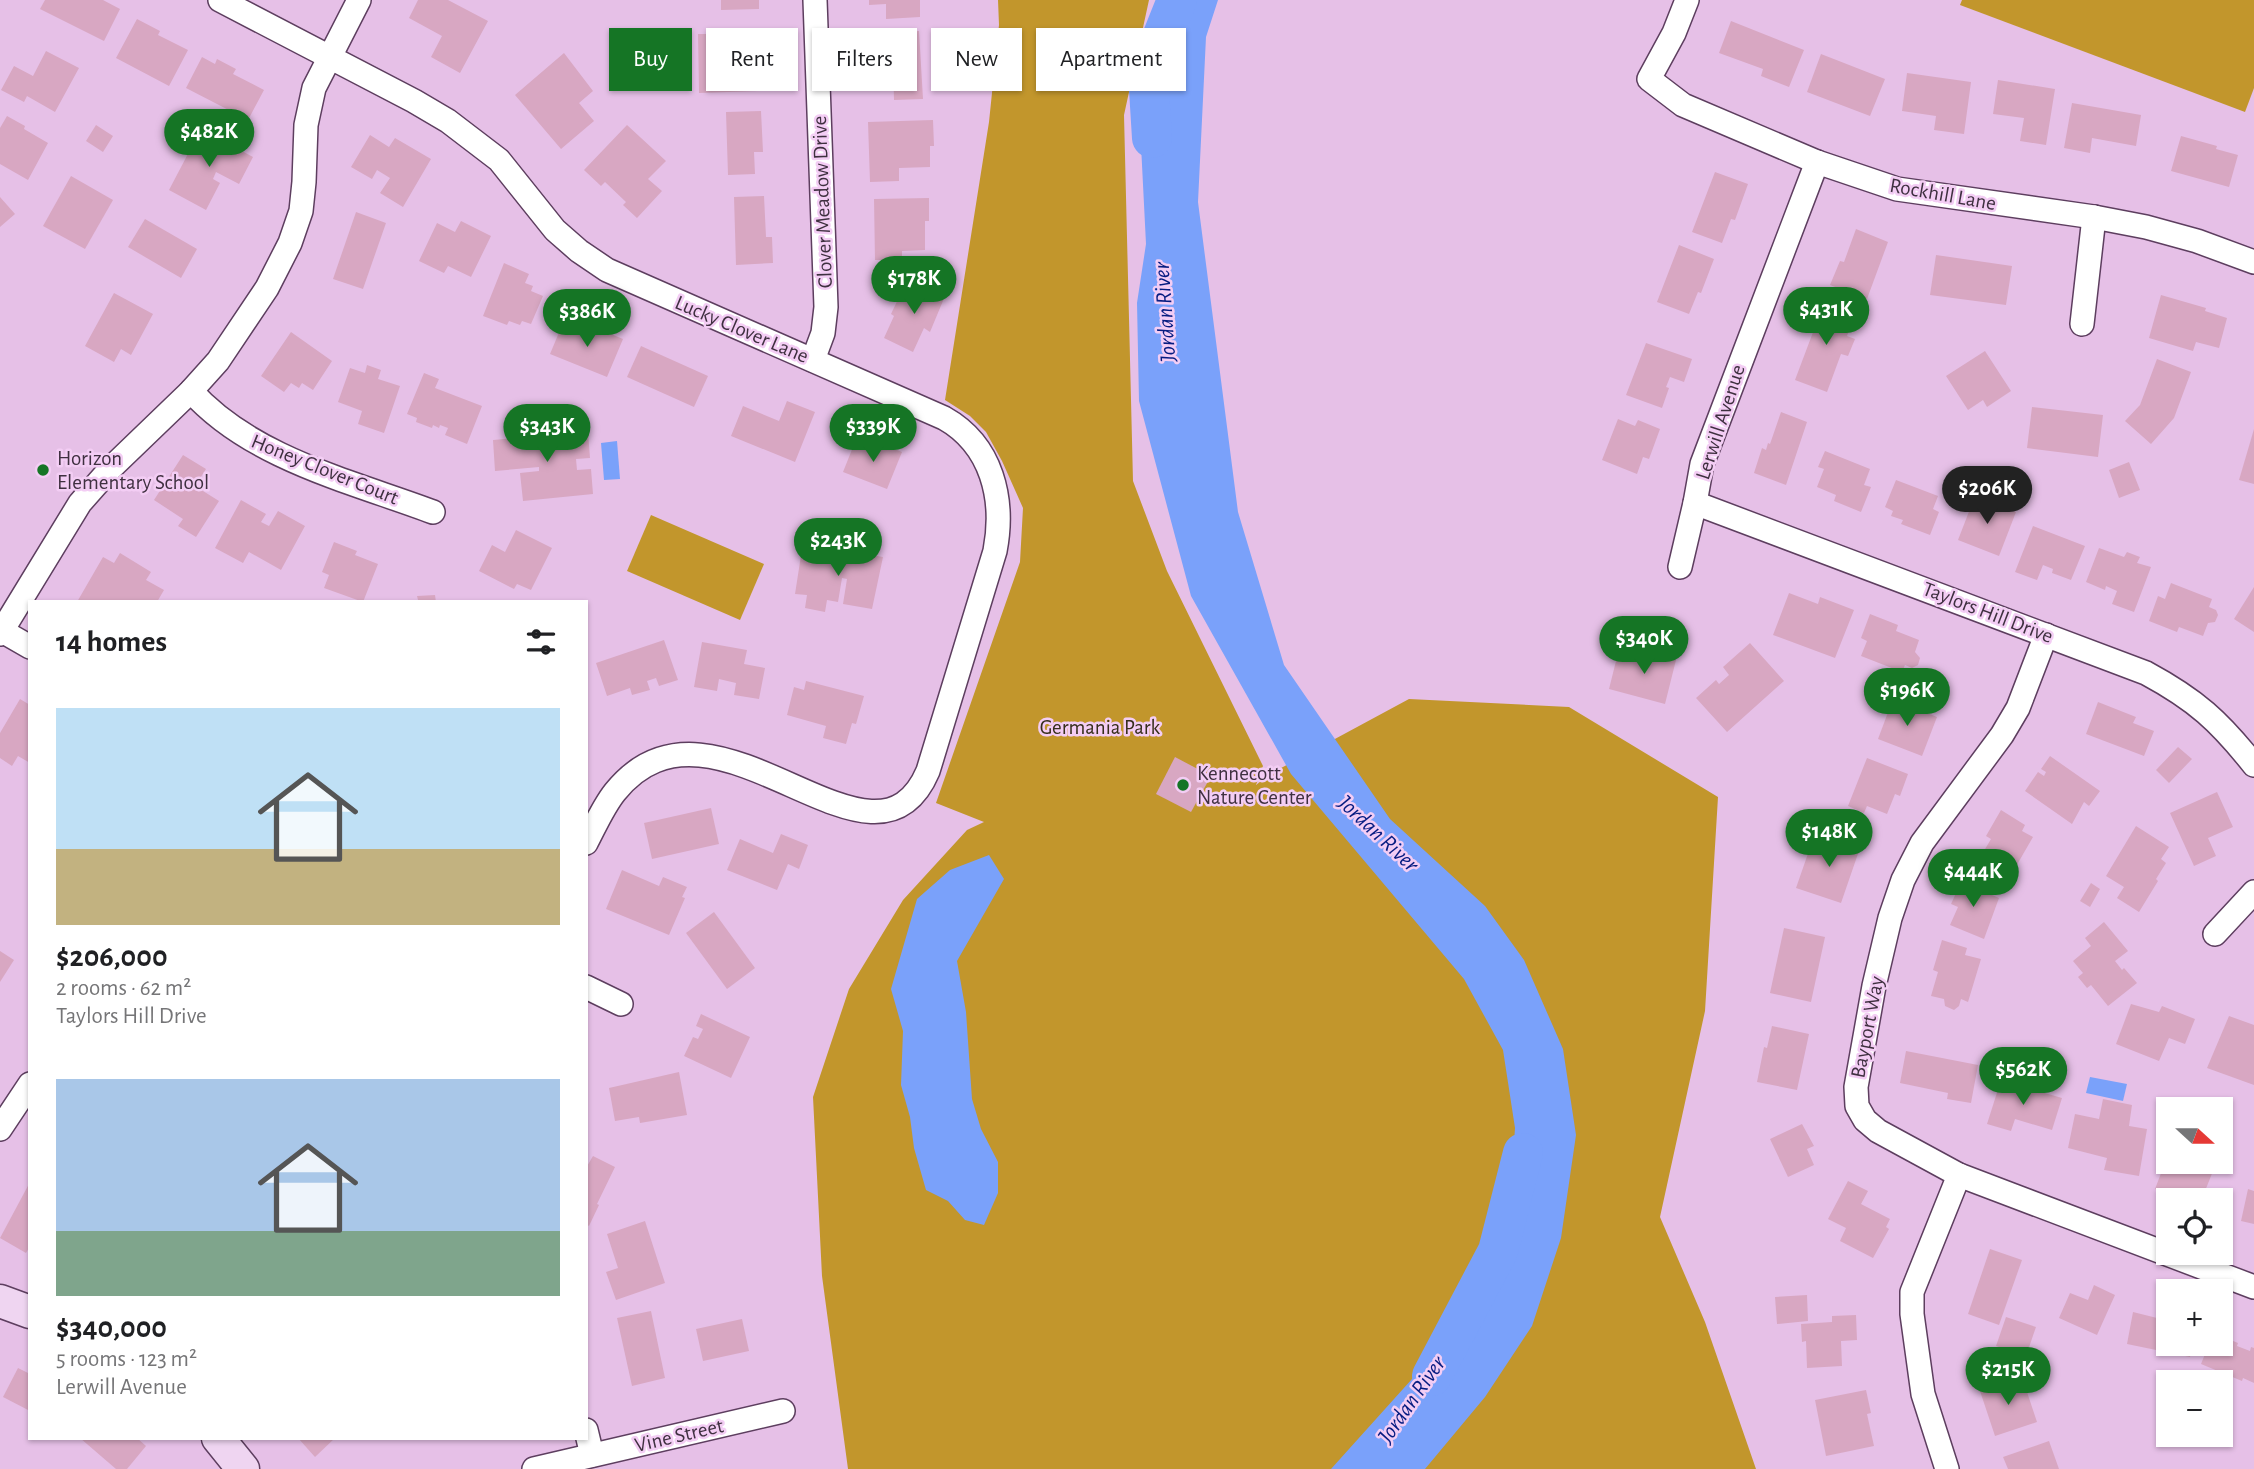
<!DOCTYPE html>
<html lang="en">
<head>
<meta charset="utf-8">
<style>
  :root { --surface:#fff; --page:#f6f6f6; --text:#202124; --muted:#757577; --accent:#157525 }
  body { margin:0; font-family:"Alegreya Sans",sans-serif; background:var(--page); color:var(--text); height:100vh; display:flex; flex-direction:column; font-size:26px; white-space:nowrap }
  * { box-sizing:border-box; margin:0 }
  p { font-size:23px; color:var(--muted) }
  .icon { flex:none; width:38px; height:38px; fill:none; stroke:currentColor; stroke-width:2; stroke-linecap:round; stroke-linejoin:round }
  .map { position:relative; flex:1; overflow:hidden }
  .side { position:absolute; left:28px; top:600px; width:560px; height:840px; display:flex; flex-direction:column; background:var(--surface); border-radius:0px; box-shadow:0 2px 5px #0004 }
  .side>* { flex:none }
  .banner { position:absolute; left:609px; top:28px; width:665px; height:63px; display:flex; gap:14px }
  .needle { width:46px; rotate:111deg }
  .tools { position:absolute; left:2156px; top:1097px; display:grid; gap:14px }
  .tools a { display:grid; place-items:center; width:77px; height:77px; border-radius:0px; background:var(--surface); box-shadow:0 2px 5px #0004; font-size:35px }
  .price { position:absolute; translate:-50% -60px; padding:0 16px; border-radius:24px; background:var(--accent); color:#fff; font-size:23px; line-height:46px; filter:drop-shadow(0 2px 4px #0008) }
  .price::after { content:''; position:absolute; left:50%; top:42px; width:21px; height:16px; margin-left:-10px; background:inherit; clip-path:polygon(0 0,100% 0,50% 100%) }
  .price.selected { background:#222; color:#fff }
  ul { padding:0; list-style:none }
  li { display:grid; align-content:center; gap:14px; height:371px; padding:0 28px }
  li span { display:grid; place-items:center; height:217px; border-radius:0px; color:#555 }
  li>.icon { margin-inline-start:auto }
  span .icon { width:126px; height:126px; fill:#fffc; stroke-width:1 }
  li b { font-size:30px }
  h2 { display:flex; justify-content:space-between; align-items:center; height:84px; padding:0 28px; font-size:30px }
  .chip { padding:0 24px; border-radius:0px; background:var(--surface); box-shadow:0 2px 5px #0004; font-size:24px; line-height:63px }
  .chip.selected { background:var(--accent); color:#fff }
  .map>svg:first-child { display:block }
  .green { fill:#c2962c }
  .water { fill:#7aa1fa }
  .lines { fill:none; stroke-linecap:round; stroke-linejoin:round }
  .river { stroke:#7aa1fa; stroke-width:40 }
  .building { fill:#d8a7c2 }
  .street-casing { stroke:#5d3e5f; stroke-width:26 }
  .secondary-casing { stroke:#5d3e5f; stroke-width:35 }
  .street { stroke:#fff; stroke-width:23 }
  .secondary { stroke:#efd5f1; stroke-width:32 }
  .poi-dot { fill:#157525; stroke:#f3cdf4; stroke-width:2.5 }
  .labels { text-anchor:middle; stroke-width:5; stroke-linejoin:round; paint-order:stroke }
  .street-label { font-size:21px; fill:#3f3040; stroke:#f3cdf4 }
  .poi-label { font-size:21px; fill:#3f3040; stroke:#f3cdf4; text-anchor:start }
  .park-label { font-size:21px; fill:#362e1b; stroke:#f3cdf4 }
  .water-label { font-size:23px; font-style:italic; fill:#061c81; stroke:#f3cdf4 }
</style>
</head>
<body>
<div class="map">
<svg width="2254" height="1469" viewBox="0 0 2254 1469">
  <rect width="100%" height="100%" fill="#e6c0e7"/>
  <g class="green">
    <polygon points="998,0 1149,0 1124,115 1133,481 1167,571 1263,766 1256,785 1270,774 1409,699 1569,707 1718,797 1705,1011 1660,1217 1705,1322 1756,1469 848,1469 822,1276 813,1097 849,989 903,900 967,830 984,822 936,803 1020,562 1023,508 1002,461 986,432 970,416 945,400 989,122 999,25"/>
    <polygon points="1962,0 2254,0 2254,88 2245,112 1960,5"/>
    <polygon points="651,515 764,564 740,620 627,571"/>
  </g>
  <g class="water">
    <polygon points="1160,0 1218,0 1206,37 1198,202 1238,512 1284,665 1390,819 1485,906 1524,960 1563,1049 1576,1135 1561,1238 1532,1326 1485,1397 1425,1469 1331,1469 1466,1319 1509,1212 1515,1128 1503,1050 1464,979 1291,774 1191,596 1139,401 1137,303 1146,244 1141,145"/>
    <polygon points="617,441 620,479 604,480 601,443"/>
    <polygon points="989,855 1004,879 957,961 966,1012 972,1099 981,1129 998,1162 998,1193 984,1225 965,1220 948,1201 926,1190 914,1148 910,1117 901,1085 903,1031 891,989 917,899 950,870"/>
    <polygon points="2090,1077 2127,1084 2123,1101 2086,1093"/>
  </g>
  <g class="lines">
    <g class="river">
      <polyline points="1152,138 1148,73 1177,0"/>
      <polyline points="1432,1376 1498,1251 1523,1153"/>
    </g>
  </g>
  <g class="building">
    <polygon points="45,0 103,0 120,9 104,41 40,9"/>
    <polygon points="418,0 448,0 488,21 460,73 431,57 442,36 409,18"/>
    <polygon points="721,0 759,0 759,9 721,10"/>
    <polygon points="869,0 920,0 920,17 886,19 886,4 869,5"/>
    <polygon points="137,19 160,31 158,35 188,50 169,86 116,58"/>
    <polygon points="1731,21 1804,50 1789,87 1761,76 1763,69 1719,53"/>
    <polygon points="919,31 923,99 894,100 893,66 868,67 868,32"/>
    <polygon points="698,34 734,34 735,63 759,63 759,91 699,93"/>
    <polygon points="46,51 79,68 55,112 27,96 24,102 1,90 14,66 33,76"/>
    <polygon points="564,53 593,91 579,103 594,121 561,149 515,95"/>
    <polygon points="1821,54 1885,79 1870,116 1807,92"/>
    <polygon points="202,57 215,64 217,59 236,69 233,74 264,90 248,120 186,88"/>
    <polygon points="1907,73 1971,82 1964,134 1934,130 1936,116 1902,111"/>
    <polygon points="1998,80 2055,89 2046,145 2020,141 2024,118 1993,114"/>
    <polygon points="2072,103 2141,115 2136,146 2092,138 2090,153 2064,148"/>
    <polygon points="761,111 763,152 754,152 755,174 728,175 726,112"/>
    <polygon points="7,116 25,126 24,129 48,143 28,180 0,164 0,128"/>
    <polygon points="933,120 934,146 930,146 930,167 899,168 899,181 870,182 868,122"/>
    <polygon points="96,125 113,136 103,152 86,141"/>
    <polygon points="627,125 666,161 648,179 662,191 637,218 623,205 626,202 605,182 601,186 584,170"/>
    <polygon points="201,129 253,157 239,184 216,172 213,179 220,183 206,210 169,190"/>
    <polygon points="370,135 389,147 395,138 431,159 403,207 380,193 390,178 377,170 372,179 351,167"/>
    <polygon points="2181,136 2217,146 2216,149 2238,155 2229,187 2171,171"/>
    <polygon points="1715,172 1748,184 1735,220 1731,219 1722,243 1692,232"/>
    <polygon points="71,176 113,200 85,249 43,226"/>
    <polygon points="764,196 766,237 772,237 773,263 736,265 734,197"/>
    <polygon points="0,197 15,214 0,227"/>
    <polygon points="929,198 929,221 925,221 925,250 902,251 902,260 875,260 874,199"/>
    <polygon points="356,212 386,223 363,289 333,279"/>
    <polygon points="145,219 197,249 181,278 128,247"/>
    <polygon points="461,221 491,236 471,277 448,266 444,273 419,261 437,223 455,232"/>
    <polygon points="1856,229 1888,242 1867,299 1830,285 1840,261 1844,262"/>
    <polygon points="1679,245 1714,259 1701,293 1698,292 1689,314 1657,302"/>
    <polygon points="1936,255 2012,266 2006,305 1930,295"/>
    <polygon points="504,263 529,274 525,283 533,286 531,291 543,296 531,324 522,321 520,325 509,321 507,325 483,316"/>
    <polygon points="912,281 945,296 930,332 924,328 913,352 884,338 894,316 891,314 901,293 905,295"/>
    <polygon points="114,293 153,314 131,355 121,349 114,362 85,346"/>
    <polygon points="2161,295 2206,308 2205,311 2227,318 2219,348 2196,342 2193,351 2149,338"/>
    <polygon points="1824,303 1855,314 1847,336 1855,339 1848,356 1841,354 1827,392 1795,380"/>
    <polygon points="563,323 591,335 594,327 623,339 607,377 550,354"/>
    <polygon points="291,332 332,361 313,390 302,383 299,388 291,383 284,392 261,376"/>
    <polygon points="1646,343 1692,359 1684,382 1670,377 1666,387 1669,388 1662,408 1626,395"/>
    <polygon points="641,346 708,376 694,407 627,377"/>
    <polygon points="1985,351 2011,391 1987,407 1983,400 1968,410 1946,376"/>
    <polygon points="2157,359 2191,372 2174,418 2151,444 2125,421 2140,405"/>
    <polygon points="367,365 381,370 378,379 400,386 384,433 358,424 362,411 338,402 350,368 365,373"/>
    <polygon points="424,373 439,379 435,388 482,406 467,444 445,435 448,428 440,425 439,428 433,425 432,428 416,422 417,418 407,414"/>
    <polygon points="787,401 815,412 795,462 731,436 743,406 779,421"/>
    <polygon points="2032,407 2103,415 2098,457 2027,448"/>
    <polygon points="1781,412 1807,422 1786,485 1754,473 1762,448 1766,450 1768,443 1770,444"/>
    <polygon points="1618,419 1635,426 1638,420 1660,429 1649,459 1643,457 1637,474 1602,460"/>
    <polygon points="2254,429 2254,484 2239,480"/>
    <polygon points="588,432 590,458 576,459 577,470 591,469 593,494 523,501 520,473 539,471 539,467 495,471 493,440"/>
    <polygon points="855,442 873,449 876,442 902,452 887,489 843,472"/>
    <polygon points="1825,451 1870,469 1864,485 1871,487 1861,512 1834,501 1836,495 1817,487 1824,469 1818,467"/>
    <polygon points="183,455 206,469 195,486 219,501 196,537 178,526 183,519 154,500"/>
    <polygon points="2129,462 2140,490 2119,498 2109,470"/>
    <polygon points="1896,480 1938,496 1933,509 1939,512 1930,535 1901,524 1903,520 1891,516 1893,511 1885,507"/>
    <polygon points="1975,496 2016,512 1999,556 1958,540"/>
    <polygon points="241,500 266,514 261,522 269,526 278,511 305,526 281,570 249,552 243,563 215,548"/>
    <polygon points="2033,526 2085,546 2071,580 2052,573 2053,569 2043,565 2037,580 2015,572"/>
    <polygon points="516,530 552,548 531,590 517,584 514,589 479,571 492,545 505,552"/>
    <polygon points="334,542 357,551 355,555 378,564 363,602 324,588 329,575 322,572"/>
    <polygon points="818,546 883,557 872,609 843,604 847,579 842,578 838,602 827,600 825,612 805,608 807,595 795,594 802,549 817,551"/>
    <polygon points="2099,548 2124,557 2127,552 2140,557 2137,563 2151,567 2134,612 2112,604 2117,591 2106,586 2105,590 2086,582"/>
    <polygon points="120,553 151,572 146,580 164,590 157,602 77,602 103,557 114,563"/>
    <polygon points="2171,583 2212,599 2209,607 2216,610 2218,615 2215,622 2208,623 2203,636 2179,627 2177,632 2149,621 2158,596 2165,599"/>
    <polygon points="2254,587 2254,632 2234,619"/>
    <polygon points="1789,593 1818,604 1820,597 1854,610 1835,658 1773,635"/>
    <polygon points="435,595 436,602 412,602 412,600 418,600 417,596"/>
    <polygon points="1870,614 1898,625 1896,631 1919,640 1915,652 1920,658 1918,665 1912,668 1905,665 1902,672 1861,656 1867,641 1861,638"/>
    <polygon points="664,640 678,680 659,686 656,678 647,681 650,690 632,695 630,688 607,696 596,663"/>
    <polygon points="702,642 747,650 744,664 765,668 759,699 734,695 736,683 719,679 717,691 694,687"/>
    <polygon points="1750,643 1784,681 1727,732 1696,698 1716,680 1719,684 1729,675 1723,667"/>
    <polygon points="1652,650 1677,656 1665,704 1609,689 1618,653 1639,658 1638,662 1648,665"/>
    <polygon points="806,681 864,696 856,724 852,723 846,744 823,738 826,726 787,715 794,687 804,690"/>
    <polygon points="20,699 30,705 30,763 18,756 12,766 0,758 0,733"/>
    <polygon points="1893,699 1937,717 1922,756 1878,739"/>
    <polygon points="2098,702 2136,717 2133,723 2154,731 2144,756 2086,734"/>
    <polygon points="2178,747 2192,759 2169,783 2156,770"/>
    <polygon points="2050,756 2100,791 2089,806 2084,802 2072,824 2025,791 2038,772 2044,776 2046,772 2041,769"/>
    <polygon points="1175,757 1211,776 1191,812 1156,794"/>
    <polygon points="1867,758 1908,774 1900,796 1895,794 1887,814 1867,806 1864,813 1848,806"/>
    <polygon points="2217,792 2233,827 2208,838 2216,856 2194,866 2170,813"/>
    <polygon points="711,808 719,844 652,859 644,823"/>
    <polygon points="2001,810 2025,825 2022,831 2033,837 2011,875 1998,868 1996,872 1978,861 1991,839 1986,836"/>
    <polygon points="2136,826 2169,847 2161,859 2166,863 2156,879 2158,881 2139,912 2117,898 2124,887 2106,876"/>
    <polygon points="781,834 808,845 799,869 788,864 777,890 727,870 740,839 773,853"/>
    <polygon points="1835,836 1861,845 1841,903 1796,888 1812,842 1831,848"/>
    <polygon points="622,870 659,886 663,877 687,887 682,897 685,898 669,935 606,909"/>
    <polygon points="1963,878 1985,887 1983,891 1999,898 1984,939 1950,925 1958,907 1951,904"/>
    <polygon points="2091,883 2100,889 2090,907 2080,901"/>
    <polygon points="714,912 755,968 727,989 686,933"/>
    <polygon points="2104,922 2128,951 2115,961 2122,970 2124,968 2137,983 2108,1006 2091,985 2087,988 2078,977 2083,973 2073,961 2091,946 2085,938"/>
    <polygon points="1784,928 1825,937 1811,1002 1770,993"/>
    <polygon points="1942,940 1967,948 1965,955 1981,959 1968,1002 1961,999 1959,1006 1954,1010 1945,1006 1944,999 1931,996 1938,972 1933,970"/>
    <polygon points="0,951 14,960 0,982"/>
    <polygon points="2131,1004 2159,1012 2162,1006 2195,1019 2185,1044 2169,1038 2159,1061 2116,1044"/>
    <polygon points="701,1014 750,1037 731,1078 684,1056 693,1037 698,1039 703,1029 696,1026"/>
    <polygon points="2229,1016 2254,1025 2254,1085 2207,1068"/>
    <polygon points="1772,1026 1809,1034 1797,1090 1757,1082 1764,1047 1767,1048"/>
    <polygon points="1906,1051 1978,1065 1971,1103 1947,1099 1948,1093 1900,1083"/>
    <polygon points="679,1072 687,1115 640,1123 639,1117 615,1121 609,1088"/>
    <polygon points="2001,1080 2062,1098 2052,1130 2015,1119 2011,1131 1987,1124"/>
    <polygon points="2103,1099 2132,1105 2129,1126 2147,1129 2139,1176 2104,1170 2107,1158 2068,1148 2075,1114 2099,1119"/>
    <polygon points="1802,1124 1814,1146 1807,1149 1814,1165 1788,1177 1770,1139"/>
    <polygon points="2168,1155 2168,1162 2203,1162 2215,1166 2203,1196 2182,1188 2178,1198 2155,1189"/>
    <polygon points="593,1156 615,1167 597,1204 599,1205 589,1226 586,1224 586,1168"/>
    <polygon points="1848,1181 1868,1191 1861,1204 1890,1219 1886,1227 1889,1229 1873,1258 1840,1241 1846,1228 1828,1219"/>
    <polygon points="30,1182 30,1246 26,1253 0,1238"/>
    <polygon points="2248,1189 2254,1191 2254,1224 2241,1221"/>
    <polygon points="645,1221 665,1283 616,1300 606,1272 618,1268 607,1234"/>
    <polygon points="1990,1249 2022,1260 1999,1325 1968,1314"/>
    <polygon points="2094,1285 2115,1295 2097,1335 2059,1318 2070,1293 2088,1300"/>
    <polygon points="1807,1295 1808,1321 1777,1324 1775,1297"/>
    <polygon points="651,1311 665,1378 632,1386 617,1318"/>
    <polygon points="2133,1312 2157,1318 2157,1322 2168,1324 2168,1344 2193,1344 2190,1357 2127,1344"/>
    <polygon points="1856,1315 1857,1340 1841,1341 1842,1366 1807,1368 1806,1341 1802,1342 1801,1324 1832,1322 1832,1316"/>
    <polygon points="2006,1317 2036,1327 2026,1356 1996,1346"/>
    <polygon points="742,1319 749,1351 703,1361 696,1329"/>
    <polygon points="2221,1336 2238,1343 2237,1346 2250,1351 2251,1347 2254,1348 2254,1383 2243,1378 2242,1381 2201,1364 2209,1344 2221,1344"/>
    <polygon points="18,1368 30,1374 30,1411 3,1397"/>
    <polygon points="2022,1377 2037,1422 1995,1436 1980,1391"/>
    <polygon points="1866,1390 1871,1413 1867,1414 1874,1446 1826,1456 1815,1400"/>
    <polygon points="80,1438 137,1438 146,1446 127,1469 116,1469"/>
    <polygon points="298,1438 335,1438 315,1457"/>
    <polygon points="2049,1441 2059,1469 2008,1469 2003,1457"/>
  </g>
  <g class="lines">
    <defs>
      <g id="street">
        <path d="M 220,0 L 414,101 L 448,121 L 499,160 L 555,230 L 579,251 L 607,270 L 944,418 C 992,445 1005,499 995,551 L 928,771 C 873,900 714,669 615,792 C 603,807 595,826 586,843"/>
        <polyline points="1687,0 1674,33 1649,79 1683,105 1817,162 1897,189 2094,217 2146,227 2197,241 2254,262"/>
        <polyline points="2082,324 2094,217"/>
        <polyline points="813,360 823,333 826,307 815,0"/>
        <path d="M 191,391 C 251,458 350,481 433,512"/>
        <path d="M 1695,503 L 2146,673 C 2196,700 2219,721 2254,765"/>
        <polyline points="1680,567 1695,503 1702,464 1817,162"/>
        <polyline points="2,631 30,647"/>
        <polyline points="0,634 80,503 111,468 191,391 218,361 267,288 290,243 301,211 304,182 306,125 314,88 359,0"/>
        <polyline points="2046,635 2018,708 2002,735 1922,843 1903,880 1890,918 1874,986 1856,1087 1857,1106 1865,1120 1878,1131 1959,1175 2254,1287"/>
        <polyline points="2215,934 2254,892"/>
        <polyline points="586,987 621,1004"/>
        <polyline points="0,1129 30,1084"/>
        <polyline points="586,1430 592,1455"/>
        <polyline points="534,1469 783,1411"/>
        <polyline points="1947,1469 1923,1394 1912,1314 1912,1292 1959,1175"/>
      </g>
      <g id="secondary">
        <polyline points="0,1301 30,1312"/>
        <polyline points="218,1438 243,1469"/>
      </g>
    </defs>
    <use href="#street" class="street-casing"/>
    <use href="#secondary" class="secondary-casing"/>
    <use href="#street" class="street"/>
    <use href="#secondary" class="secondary"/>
  </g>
  <g class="poi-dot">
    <circle cx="43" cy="470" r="7"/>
    <circle cx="1183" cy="785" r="7"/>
  </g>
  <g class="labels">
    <g class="street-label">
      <text transform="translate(1943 194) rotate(10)" y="7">Rockhill Lane</text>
      <text transform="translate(822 202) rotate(-92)" y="7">Clover Meadow Drive</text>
      <text transform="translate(742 329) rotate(23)" y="7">Lucky Clover Lane</text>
      <text transform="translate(1720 422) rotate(-72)" y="7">Lerwill Avenue</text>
      <text transform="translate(325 469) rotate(22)" y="7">Honey Clover Court</text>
      <text transform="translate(1988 612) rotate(21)" y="7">Taylors Hill Drive</text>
      <text transform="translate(1867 1027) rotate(-79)" y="7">Bayport Way</text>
      <text transform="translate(679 1435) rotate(-13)" y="7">Vine Street</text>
    </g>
    <g class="poi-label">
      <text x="57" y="465">Horizon<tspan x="57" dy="24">Elementary School</tspan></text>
      <text x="1197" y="780">Kennecott<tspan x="1197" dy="24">Nature Center</tspan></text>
    </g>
    <g class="park-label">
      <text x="1100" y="734">Germania Park</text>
    </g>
    <g class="water-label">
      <text transform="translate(1164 312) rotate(-94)" y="8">Jordan River</text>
      <text transform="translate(1379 833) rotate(43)" y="8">Jordan River</text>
      <text transform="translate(1411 1399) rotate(-55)" y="8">Jordan River</text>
    </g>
  </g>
</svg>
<div class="tools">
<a><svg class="needle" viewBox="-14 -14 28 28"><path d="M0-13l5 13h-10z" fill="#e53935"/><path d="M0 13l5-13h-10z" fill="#757577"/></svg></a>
<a><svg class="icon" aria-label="locate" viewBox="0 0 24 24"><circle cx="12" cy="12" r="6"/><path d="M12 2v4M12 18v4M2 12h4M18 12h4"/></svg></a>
<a>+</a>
<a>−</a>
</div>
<b class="price" style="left:209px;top:169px">$482K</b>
<b class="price" style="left:914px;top:316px">$178K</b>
<b class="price" style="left:1826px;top:347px">$431K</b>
<b class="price" style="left:587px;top:349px">$386K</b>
<b class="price" style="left:547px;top:464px">$343K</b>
<b class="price" style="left:873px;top:464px">$339K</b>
<b class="price selected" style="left:1987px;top:526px">$206K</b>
<b class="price" style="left:838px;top:578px">$243K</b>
<b class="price" style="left:1644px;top:676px">$340K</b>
<b class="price" style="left:1907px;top:728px">$196K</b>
<b class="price" style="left:1829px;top:869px">$148K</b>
<b class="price" style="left:1973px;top:909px">$444K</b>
<b class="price" style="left:2023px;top:1107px">$562K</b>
<b class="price" style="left:2008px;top:1407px">$215K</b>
<div class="banner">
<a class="chip selected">Buy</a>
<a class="chip">Rent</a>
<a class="chip">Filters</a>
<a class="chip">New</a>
<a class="chip">Apartment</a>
</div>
<section class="side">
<h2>14 homes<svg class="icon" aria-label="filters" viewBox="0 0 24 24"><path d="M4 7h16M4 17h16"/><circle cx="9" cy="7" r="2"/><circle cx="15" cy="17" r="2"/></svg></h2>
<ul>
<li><span style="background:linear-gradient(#bfe0f5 65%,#c2b280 0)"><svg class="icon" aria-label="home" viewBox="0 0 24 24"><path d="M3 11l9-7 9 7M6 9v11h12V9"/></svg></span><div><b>$206,000</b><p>2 rooms · 62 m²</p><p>Taylors Hill Drive</p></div></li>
<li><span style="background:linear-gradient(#a9c7e8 70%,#7fa58c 0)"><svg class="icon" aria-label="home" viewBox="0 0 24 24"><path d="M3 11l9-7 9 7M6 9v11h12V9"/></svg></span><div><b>$340,000</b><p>5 rooms · 123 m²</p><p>Lerwill Avenue</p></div></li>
</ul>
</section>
</div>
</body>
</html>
